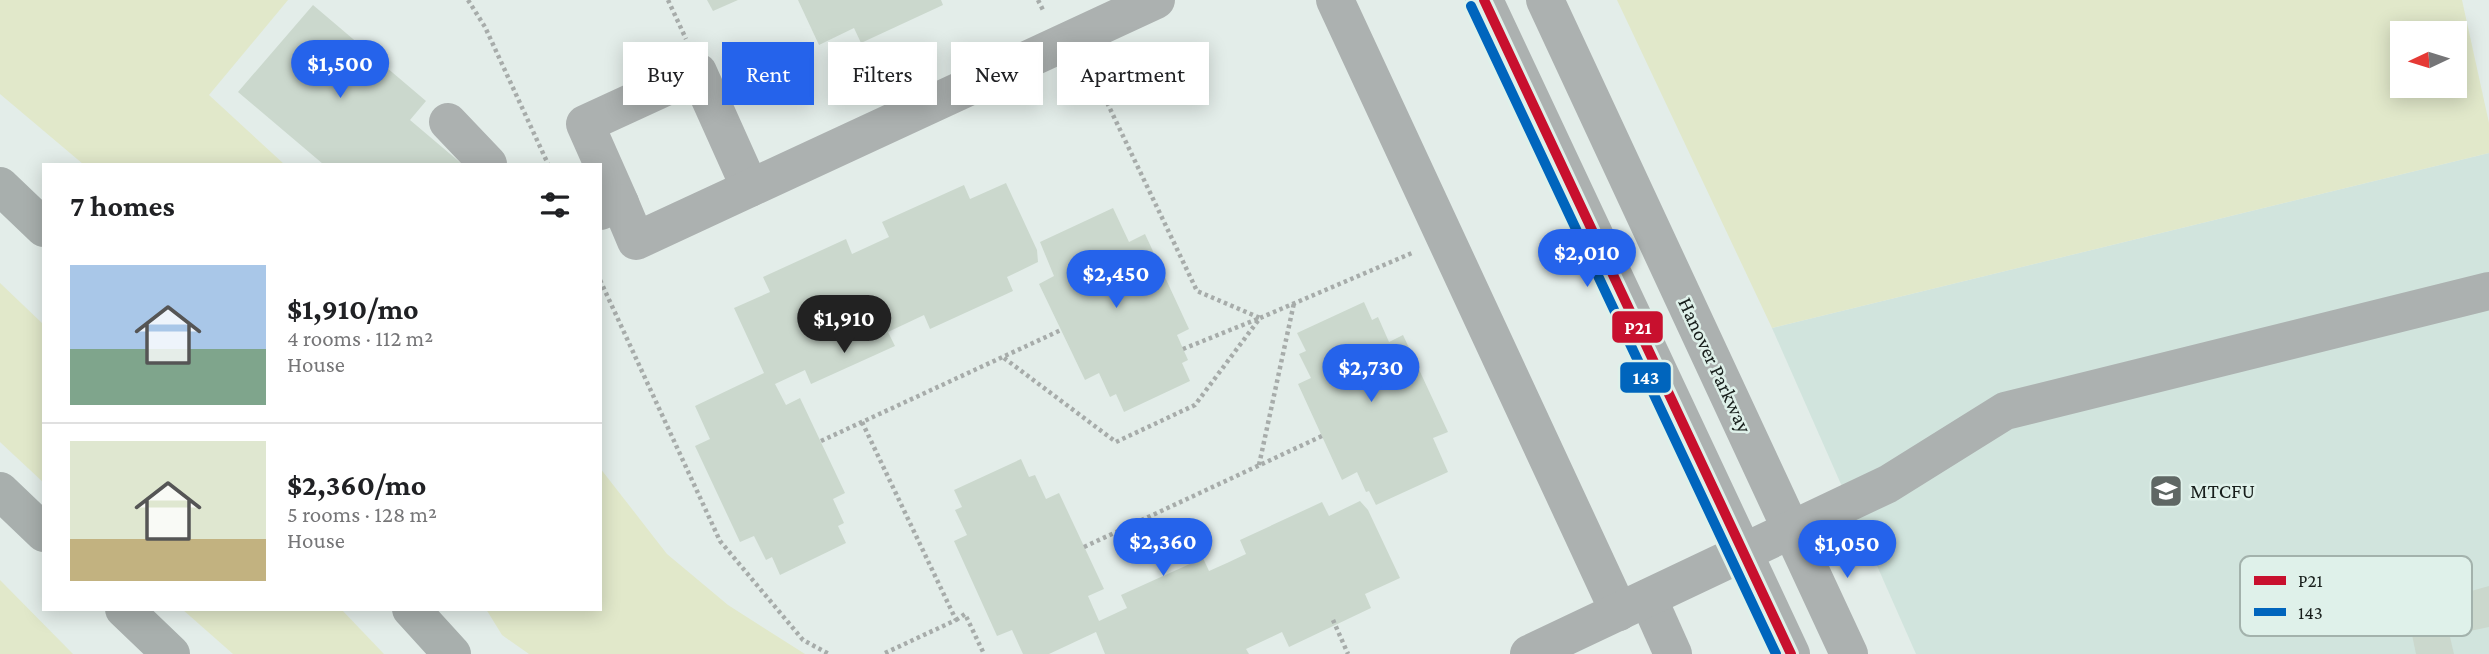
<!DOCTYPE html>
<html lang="en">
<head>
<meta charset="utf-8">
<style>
  :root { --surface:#fff; --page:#f6f6f6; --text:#202124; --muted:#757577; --line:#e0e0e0; --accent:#2563eb }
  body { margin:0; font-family:"Crimson Pro",serif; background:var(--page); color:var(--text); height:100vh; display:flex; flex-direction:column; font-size:26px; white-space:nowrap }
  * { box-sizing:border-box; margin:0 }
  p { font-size:23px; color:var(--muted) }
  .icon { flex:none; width:38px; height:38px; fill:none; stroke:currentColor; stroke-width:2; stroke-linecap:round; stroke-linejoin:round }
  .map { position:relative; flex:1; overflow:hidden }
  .details { position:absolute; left:42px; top:163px; width:560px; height:448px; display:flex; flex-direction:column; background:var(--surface); border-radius:0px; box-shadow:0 4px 18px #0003 }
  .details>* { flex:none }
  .banner { position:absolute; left:623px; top:42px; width:665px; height:63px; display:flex; gap:14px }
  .needle { width:46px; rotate:266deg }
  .buttons { position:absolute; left:2390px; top:21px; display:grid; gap:14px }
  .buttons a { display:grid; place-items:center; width:77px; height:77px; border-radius:0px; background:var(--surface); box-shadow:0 4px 18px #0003; font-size:35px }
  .price { position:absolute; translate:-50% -60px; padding:0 16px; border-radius:24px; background:var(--accent); color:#fff; font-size:23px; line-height:46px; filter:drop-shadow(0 2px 4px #0008) }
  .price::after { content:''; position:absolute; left:50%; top:42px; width:21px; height:16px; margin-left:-10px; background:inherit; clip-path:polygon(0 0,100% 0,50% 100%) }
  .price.on { background:#222; color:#fff }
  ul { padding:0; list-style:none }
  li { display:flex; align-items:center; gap:21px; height:175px; padding:0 28px }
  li+li { border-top:2px solid var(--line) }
  li span { display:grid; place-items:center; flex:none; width:196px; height:140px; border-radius:0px; color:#555 }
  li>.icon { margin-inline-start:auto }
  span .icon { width:84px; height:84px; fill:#fffc; stroke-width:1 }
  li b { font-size:30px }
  h2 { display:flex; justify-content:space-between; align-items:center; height:84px; padding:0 28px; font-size:30px }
  .pill { padding:0 24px; border-radius:0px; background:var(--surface); box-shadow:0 4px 18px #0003; font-size:24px; line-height:63px }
  .pill.on { background:var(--accent); color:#fff }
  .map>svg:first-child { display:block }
  .built { fill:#d1e4dd }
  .green { fill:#e1e8ca; fill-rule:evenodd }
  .building { fill:#cbd8cd }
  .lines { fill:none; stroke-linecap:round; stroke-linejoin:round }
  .path { stroke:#a7acaa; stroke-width:4.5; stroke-dasharray:3.5 3.5; stroke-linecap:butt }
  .minor { stroke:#acb1b0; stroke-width:38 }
  .highway { stroke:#a8afad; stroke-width:38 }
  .bus-1-casing { stroke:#dff1ea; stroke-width:16 }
  .bus-2-casing { stroke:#dff1ea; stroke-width:16 }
  .bus-1 { stroke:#c8102e; stroke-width:10 }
  .bus-2 { stroke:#0065bd; stroke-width:10 }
  .labels { text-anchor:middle; stroke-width:5; stroke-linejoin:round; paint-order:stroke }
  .street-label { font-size:21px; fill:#181f1c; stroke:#dff1ea }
  .poi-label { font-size:21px; fill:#181f1c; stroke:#dff1ea; text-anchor:start }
  .key { fill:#dff1ea; stroke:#a3b2ac; stroke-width:2 }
  .key-label { font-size:19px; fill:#181f1c }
  .line-badge { stroke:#dff1ea; stroke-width:2.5 }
  .badge-label { font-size:19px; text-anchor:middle; font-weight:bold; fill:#fff }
</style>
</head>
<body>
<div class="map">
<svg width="2489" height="654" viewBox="0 0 2489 654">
  <rect width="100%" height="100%" fill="#e3ede9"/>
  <polygon class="built" points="2489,153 2489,654 1916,654 1772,328"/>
  <g class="green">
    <polygon points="0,0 288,0 209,95 284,164 83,164 0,94"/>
    <path d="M 1617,0 L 2462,0 L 2489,123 L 2489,153 L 1772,328 ZM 2403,33 L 2455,33 L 2455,86 L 2403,86 Z"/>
    <polygon points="0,283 44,325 44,483 0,442"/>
    <polygon points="600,468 667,554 728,605 805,654 529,654 502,635 486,609 600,609"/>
    <polygon points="0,580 71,652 73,654 0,654"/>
    <polygon points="182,609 341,609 384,654 233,654"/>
  </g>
  <g class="building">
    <polygon points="707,0 738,0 713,11"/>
    <polygon points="798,0 941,0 943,5 861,43 854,28 819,45"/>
    <polygon points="313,5 426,101 410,120 462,164 323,164 238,92"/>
    <polygon points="1006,183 1037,250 1038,262 1007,277 1013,291 930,329 924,315 888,332 895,346 811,384 805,370 775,384 786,405 800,398 845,493 833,499 844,523 838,526 846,543 780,575 772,557 766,560 754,536 740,542 695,446 710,439 695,406 764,373 734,308 770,292 763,277 846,239 852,254 889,237 882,222 964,185 970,199"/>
    <polygon points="1113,208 1129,242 1145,234 1189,329 1177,335 1188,360 1182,363 1190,381 1124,412 1116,394 1110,397 1099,373 1085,380 1039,284 1054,276 1040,242"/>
    <polygon points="1569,240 1577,258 1568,262 1560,245"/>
    <polygon points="1364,302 1372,320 1378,317 1389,342 1403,335 1448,432 1433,438 1448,472 1376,505 1369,491 1366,492 1357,472 1342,480 1298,384 1311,378 1299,354 1306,351 1297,333"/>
    <polygon points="1021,459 1029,477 1035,475 1046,499 1059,493 1104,589 1088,596 1099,621 1127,608 1121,595 1203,558 1209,571 1227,563 1246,554 1240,540 1322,502 1329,516 1360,501 1368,510 1400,578 1365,594 1371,608 1289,647 1282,632 1246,649 1249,654 1105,654 1096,632 1049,654 1023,654 1012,630 997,636 954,541 967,535 955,510 962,507 954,490"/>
    <polygon points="2489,586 2489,627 2465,632 2457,595"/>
    <polygon points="2446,620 2454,654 2416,654 2411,630"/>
  </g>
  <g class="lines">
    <g class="path">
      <polyline points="468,0 485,27 548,164"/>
      <polyline points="668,0 686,39"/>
      <polyline points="1038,0 1044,12"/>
      <polyline points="1092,71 1197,291 1260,318 1183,349"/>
      <polyline points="600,280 720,541 803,640 829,654"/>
      <polyline points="1004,358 1116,442 1195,405 1260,318 1412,253"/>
      <polyline points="862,422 956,620 883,654"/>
      <polyline points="821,441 1061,330"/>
      <polyline points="1259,465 1294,303"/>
      <polyline points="1084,547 1322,436"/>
      <polyline points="956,620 965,614 984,654"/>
      <polyline points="1333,620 1348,654"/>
    </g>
    <g class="minor">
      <polyline points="1335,0 1619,612"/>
      <polyline points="1484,0 1791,654"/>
      <polyline points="1545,0 1849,654"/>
      <polyline points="448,122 488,164"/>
      <polyline points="620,203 585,124 698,72 750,188"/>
      <polyline points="600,211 620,203 636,241 1156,0"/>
      <polyline points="1648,598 1673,654"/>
      <polyline points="1529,654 1888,484 2005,411 2489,291"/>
    </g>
    <g class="highway">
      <polyline points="0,186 44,228"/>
      <polyline points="0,491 44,533"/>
      <polyline points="124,609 171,654"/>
      <polyline points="411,609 452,654"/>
    </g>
    <defs>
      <polyline id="bus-1" points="1484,0 1791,654"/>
      <polyline id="bus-2" points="1471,6 1776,654"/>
    </defs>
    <use href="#bus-1" class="bus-1-casing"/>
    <use href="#bus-2" class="bus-2-casing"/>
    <use href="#bus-1" class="bus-1"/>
    <use href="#bus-2" class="bus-2"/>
  </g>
  <defs>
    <symbol id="school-square" viewBox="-11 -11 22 22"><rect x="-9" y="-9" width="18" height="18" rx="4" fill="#5f6764" stroke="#dff1ea"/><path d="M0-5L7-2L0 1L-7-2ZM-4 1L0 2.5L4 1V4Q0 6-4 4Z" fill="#fff"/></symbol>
  </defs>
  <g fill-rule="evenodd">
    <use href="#school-square" x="2147" y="472" width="38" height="38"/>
  </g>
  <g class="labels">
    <g class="street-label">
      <text transform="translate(1715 365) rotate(65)" y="7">Hanover Parkway</text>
    </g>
    <g class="poi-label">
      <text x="2190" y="498">MTCFU</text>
    </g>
  </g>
  <rect x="2240" y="556" width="232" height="80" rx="10" class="key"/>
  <rect x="2254" y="576" width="32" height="9" fill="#c8102e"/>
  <rect x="2254" y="608" width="32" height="8" fill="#0065bd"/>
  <g class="key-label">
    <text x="2298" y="587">P21</text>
    <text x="2298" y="619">143</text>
  </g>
  <g class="line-badge">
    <rect x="1611" y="310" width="53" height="34" rx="7" fill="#c8102e"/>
    <rect x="1619" y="361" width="53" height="33" rx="7" fill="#0065bd"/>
  </g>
  <g class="badge-label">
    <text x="1638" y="334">P21</text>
    <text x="1646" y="384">143</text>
  </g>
</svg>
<div class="buttons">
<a><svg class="needle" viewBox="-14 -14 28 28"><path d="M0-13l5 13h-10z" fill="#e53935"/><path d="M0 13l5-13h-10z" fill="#757577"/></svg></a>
</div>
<b class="price" style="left:340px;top:100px">$1,500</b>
<b class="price" style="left:1587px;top:289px">$2,010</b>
<b class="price" style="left:1116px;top:310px">$2,450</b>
<b class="price on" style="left:844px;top:355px">$1,910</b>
<b class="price" style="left:1371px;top:404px">$2,730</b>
<b class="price" style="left:1163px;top:578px">$2,360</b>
<b class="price" style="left:1847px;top:580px">$1,050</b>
<div class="banner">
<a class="pill">Buy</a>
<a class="pill on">Rent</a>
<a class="pill">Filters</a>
<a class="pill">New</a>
<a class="pill">Apartment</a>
</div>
<section class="details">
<h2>7 homes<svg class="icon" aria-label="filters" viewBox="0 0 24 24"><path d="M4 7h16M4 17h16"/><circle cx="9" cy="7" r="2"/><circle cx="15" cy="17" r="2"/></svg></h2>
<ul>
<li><span style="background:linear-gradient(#a9c7e8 60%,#7fa58c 0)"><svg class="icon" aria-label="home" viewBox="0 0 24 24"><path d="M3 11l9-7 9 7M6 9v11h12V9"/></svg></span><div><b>$1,910/mo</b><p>4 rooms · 112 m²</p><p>House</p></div></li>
<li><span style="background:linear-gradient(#dfe7d0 70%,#c2b280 0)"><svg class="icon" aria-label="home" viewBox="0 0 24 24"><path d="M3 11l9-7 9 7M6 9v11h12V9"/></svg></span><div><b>$2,360/mo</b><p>5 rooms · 128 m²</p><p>House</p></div></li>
</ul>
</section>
</div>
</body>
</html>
